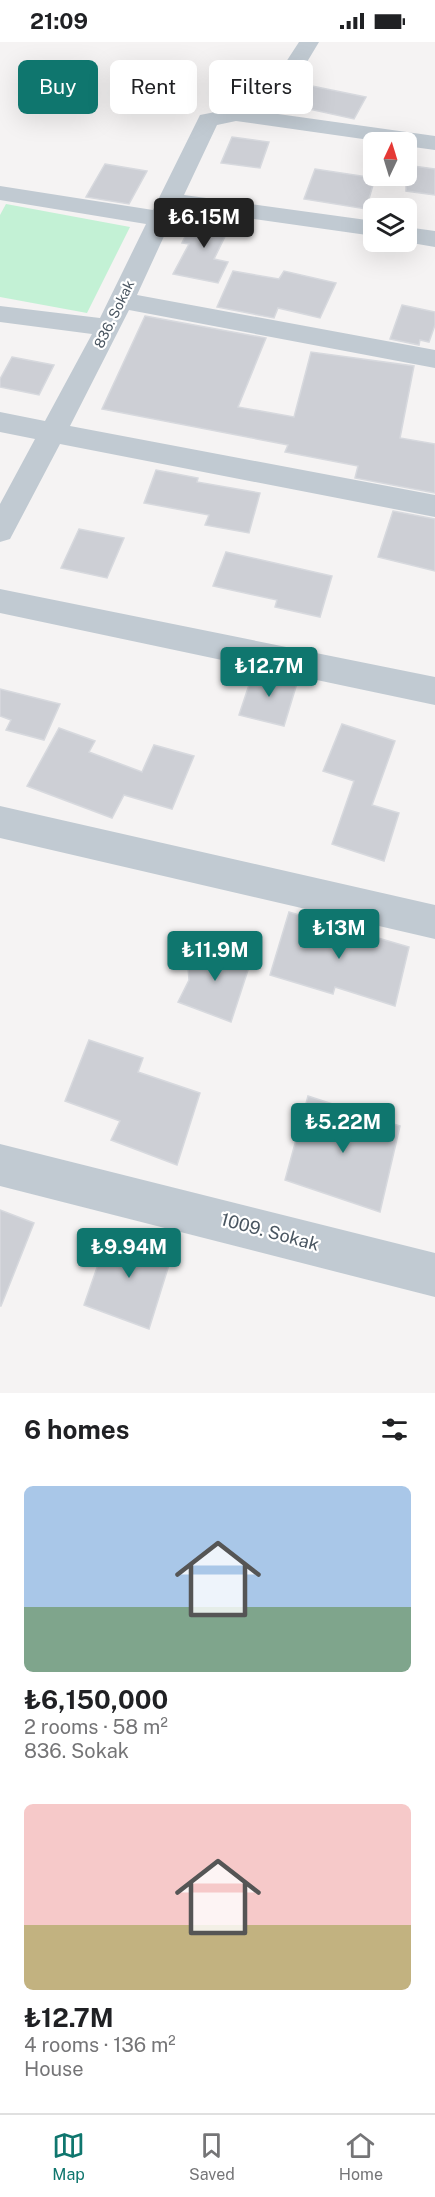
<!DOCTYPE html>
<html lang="en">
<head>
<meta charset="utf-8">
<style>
  :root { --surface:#fff; --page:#f6f6f6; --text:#202124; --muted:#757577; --line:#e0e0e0; --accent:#0f766e }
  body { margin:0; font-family:"Public Sans",sans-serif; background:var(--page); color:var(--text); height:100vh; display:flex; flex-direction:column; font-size:22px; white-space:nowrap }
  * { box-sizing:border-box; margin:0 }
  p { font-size:20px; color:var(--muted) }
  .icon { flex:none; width:33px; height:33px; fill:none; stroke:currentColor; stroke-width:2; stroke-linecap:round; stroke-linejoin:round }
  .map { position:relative; height:1351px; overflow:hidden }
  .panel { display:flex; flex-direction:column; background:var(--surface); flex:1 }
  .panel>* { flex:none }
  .hud { position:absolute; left:18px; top:18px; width:399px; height:54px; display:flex; gap:12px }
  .needle { width:39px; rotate:4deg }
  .tools { position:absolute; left:363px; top:90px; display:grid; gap:12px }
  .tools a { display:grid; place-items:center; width:54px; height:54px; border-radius:9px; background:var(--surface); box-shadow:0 6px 24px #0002; font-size:30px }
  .price { position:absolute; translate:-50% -51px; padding:0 14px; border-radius:6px; background:var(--accent); color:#fff; font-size:20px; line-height:39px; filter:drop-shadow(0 2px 3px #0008) }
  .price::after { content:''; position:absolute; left:50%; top:36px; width:18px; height:14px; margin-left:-9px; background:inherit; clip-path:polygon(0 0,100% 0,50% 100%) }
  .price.selected { background:#222; color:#fff }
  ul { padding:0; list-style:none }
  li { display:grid; align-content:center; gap:12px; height:318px; padding:0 24px }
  li span { display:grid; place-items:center; height:186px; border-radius:9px; color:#555 }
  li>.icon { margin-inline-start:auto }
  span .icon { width:108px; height:108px; fill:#fffc; stroke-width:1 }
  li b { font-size:26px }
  h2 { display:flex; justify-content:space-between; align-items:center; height:72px; padding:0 24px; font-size:26px }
  .chip { padding:0 21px; border-radius:9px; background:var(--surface); box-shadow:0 6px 24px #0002; font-size:21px; line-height:54px }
  .chip.selected { background:var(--accent); color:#fff }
  .status { display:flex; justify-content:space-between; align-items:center; height:42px; padding:0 30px; background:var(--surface); direction:ltr }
  .status svg { height:16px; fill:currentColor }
  .tabs { display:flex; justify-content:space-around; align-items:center; height:84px; border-top:2px solid var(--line); background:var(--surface); font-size:16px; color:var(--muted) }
  .tabs a { display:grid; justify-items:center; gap:3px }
  .tabs .selected { color:var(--accent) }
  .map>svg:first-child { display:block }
  .green { fill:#c3f1d5 }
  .building { fill:#cdcfd5; stroke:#d7d9de; stroke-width:1.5 }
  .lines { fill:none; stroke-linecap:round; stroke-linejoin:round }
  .street { fill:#c1cad2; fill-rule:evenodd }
  .labels { text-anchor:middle; stroke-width:4.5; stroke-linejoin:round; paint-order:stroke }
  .far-street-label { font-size:14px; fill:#4a5661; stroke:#fff }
  .near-street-label { font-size:18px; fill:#4a5661; stroke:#fff }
</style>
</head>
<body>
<div class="status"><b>21:09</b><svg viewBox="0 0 49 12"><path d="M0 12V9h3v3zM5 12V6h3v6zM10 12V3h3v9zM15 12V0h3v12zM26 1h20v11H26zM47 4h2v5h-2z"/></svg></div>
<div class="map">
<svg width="435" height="1351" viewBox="0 0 435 1351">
  <rect width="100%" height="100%" fill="#f5f3f3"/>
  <polygon class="green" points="6,162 130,185 87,271 0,255 0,173"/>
  <g class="building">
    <polygon points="312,44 366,55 354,77 300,65"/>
    <polygon points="232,95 269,100 260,126 221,121"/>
    <polygon points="105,122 147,129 129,162 86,155"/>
    <polygon points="406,123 435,127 435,153 406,149"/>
    <polygon points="315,127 375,136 366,167 304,157"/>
    <polygon points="196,172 233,178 214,217 228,220 218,241 173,232 189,202 182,201"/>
    <polygon points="233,229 279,237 284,229 336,241 320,276 278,266 274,276 217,265"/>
    <polygon points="402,263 435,270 435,283 429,300 420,298 419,303 390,297"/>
    <polygon points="145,274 266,296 238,365 294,375 311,310 414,324 400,396 435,402 435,451 355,436 358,424 285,410 288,403 102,367"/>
    <polygon points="12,315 54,323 39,353 0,345 0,337"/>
    <polygon points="156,428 198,436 197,440 260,451 249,491 205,483 209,473 144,461"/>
    <polygon points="393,469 435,477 435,529 378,515"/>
    <polygon points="79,487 124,496 107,536 61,526"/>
    <polygon points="226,510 332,534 320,575 275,565 277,558 213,544"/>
    <polygon points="254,628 298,638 284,684 239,673"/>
    <polygon points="0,647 60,662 44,698 6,688 11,678 0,674"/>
    <polygon points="342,682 395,699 372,763 399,771 384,819 332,802 354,739 323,729"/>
    <polygon points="59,686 95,699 89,710 142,730 154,703 194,714 172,767 124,753 112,776 27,744"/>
    <polygon points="289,870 409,905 395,964 335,945 333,952 270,933"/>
    <polygon points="201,900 251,919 231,980 178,960 189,938 188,926"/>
    <polygon points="89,998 143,1016 138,1030 200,1051 177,1123 111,1098 120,1079 65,1059"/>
    <polygon points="308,1054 400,1084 380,1170 285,1138"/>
    <polygon points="0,1168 34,1181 1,1264 0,1264"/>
    <polygon points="110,1188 173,1210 149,1287 84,1263"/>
  </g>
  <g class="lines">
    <g class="street">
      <polygon points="299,0 319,0 289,50 271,71 435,94 435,108 406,104 406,100 384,100 236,79 217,83 184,153 374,179 374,194 177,166 137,253 435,308 435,326 129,268 70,384 435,453 435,475 60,402 10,497 0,500 0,462 35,397 0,390 0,370 45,379 92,292 0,280 0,264 100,276 146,182 0,158 0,144 153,168 200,73 256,62 269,46"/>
      <polygon points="406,185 435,189 435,205 406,200"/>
      <polygon points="0,547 435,635 435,663 0,571"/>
      <polygon points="0,764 435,863 435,897 0,796"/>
      <polygon points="0,1102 435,1211 435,1255 0,1144"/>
    </g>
  </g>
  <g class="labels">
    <g class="far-street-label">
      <text transform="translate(114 272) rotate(-64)" y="5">836. Sokak</text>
    </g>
    <g class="near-street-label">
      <text transform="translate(270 1190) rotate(15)" y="6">1009. Sokak</text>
    </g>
  </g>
</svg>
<div class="tools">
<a><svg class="needle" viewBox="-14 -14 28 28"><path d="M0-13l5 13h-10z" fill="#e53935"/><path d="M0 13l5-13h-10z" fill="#757577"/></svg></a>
<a><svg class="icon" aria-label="layers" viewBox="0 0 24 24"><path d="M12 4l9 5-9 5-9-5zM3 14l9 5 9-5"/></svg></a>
</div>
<b class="price selected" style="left:204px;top:207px">₺6.15M</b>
<b class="price" style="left:269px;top:656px">₺12.7M</b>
<b class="price" style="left:339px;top:918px">₺13M</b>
<b class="price" style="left:215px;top:940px">₺11.9M</b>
<b class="price" style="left:343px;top:1112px">₺5.22M</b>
<b class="price" style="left:129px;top:1237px">₺9.94M</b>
<div class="hud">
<a class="chip selected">Buy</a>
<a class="chip">Rent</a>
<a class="chip">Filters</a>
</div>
</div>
<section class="panel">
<h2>6 homes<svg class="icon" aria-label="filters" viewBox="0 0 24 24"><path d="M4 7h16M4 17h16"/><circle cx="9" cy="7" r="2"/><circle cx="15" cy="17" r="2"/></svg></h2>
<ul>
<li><span style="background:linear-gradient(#a9c7e8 65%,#7fa58c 0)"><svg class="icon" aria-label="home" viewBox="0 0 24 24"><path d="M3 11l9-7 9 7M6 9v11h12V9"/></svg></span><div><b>₺6,150,000</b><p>2 rooms · 58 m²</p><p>836. Sokak</p></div></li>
<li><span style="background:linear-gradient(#f6c9c9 65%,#c2b280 0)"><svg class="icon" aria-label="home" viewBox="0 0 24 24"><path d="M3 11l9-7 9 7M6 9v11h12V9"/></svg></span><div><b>₺12.7M</b><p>4 rooms · 136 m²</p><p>House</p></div></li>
</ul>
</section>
<nav class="tabs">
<a class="selected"><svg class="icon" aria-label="map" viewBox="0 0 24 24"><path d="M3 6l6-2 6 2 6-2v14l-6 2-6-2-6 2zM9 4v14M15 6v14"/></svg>Map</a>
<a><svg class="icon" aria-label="saved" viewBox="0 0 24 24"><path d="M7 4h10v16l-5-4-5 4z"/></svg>Saved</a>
<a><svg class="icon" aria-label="home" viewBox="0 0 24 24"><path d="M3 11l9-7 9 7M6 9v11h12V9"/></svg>Home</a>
</nav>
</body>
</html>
